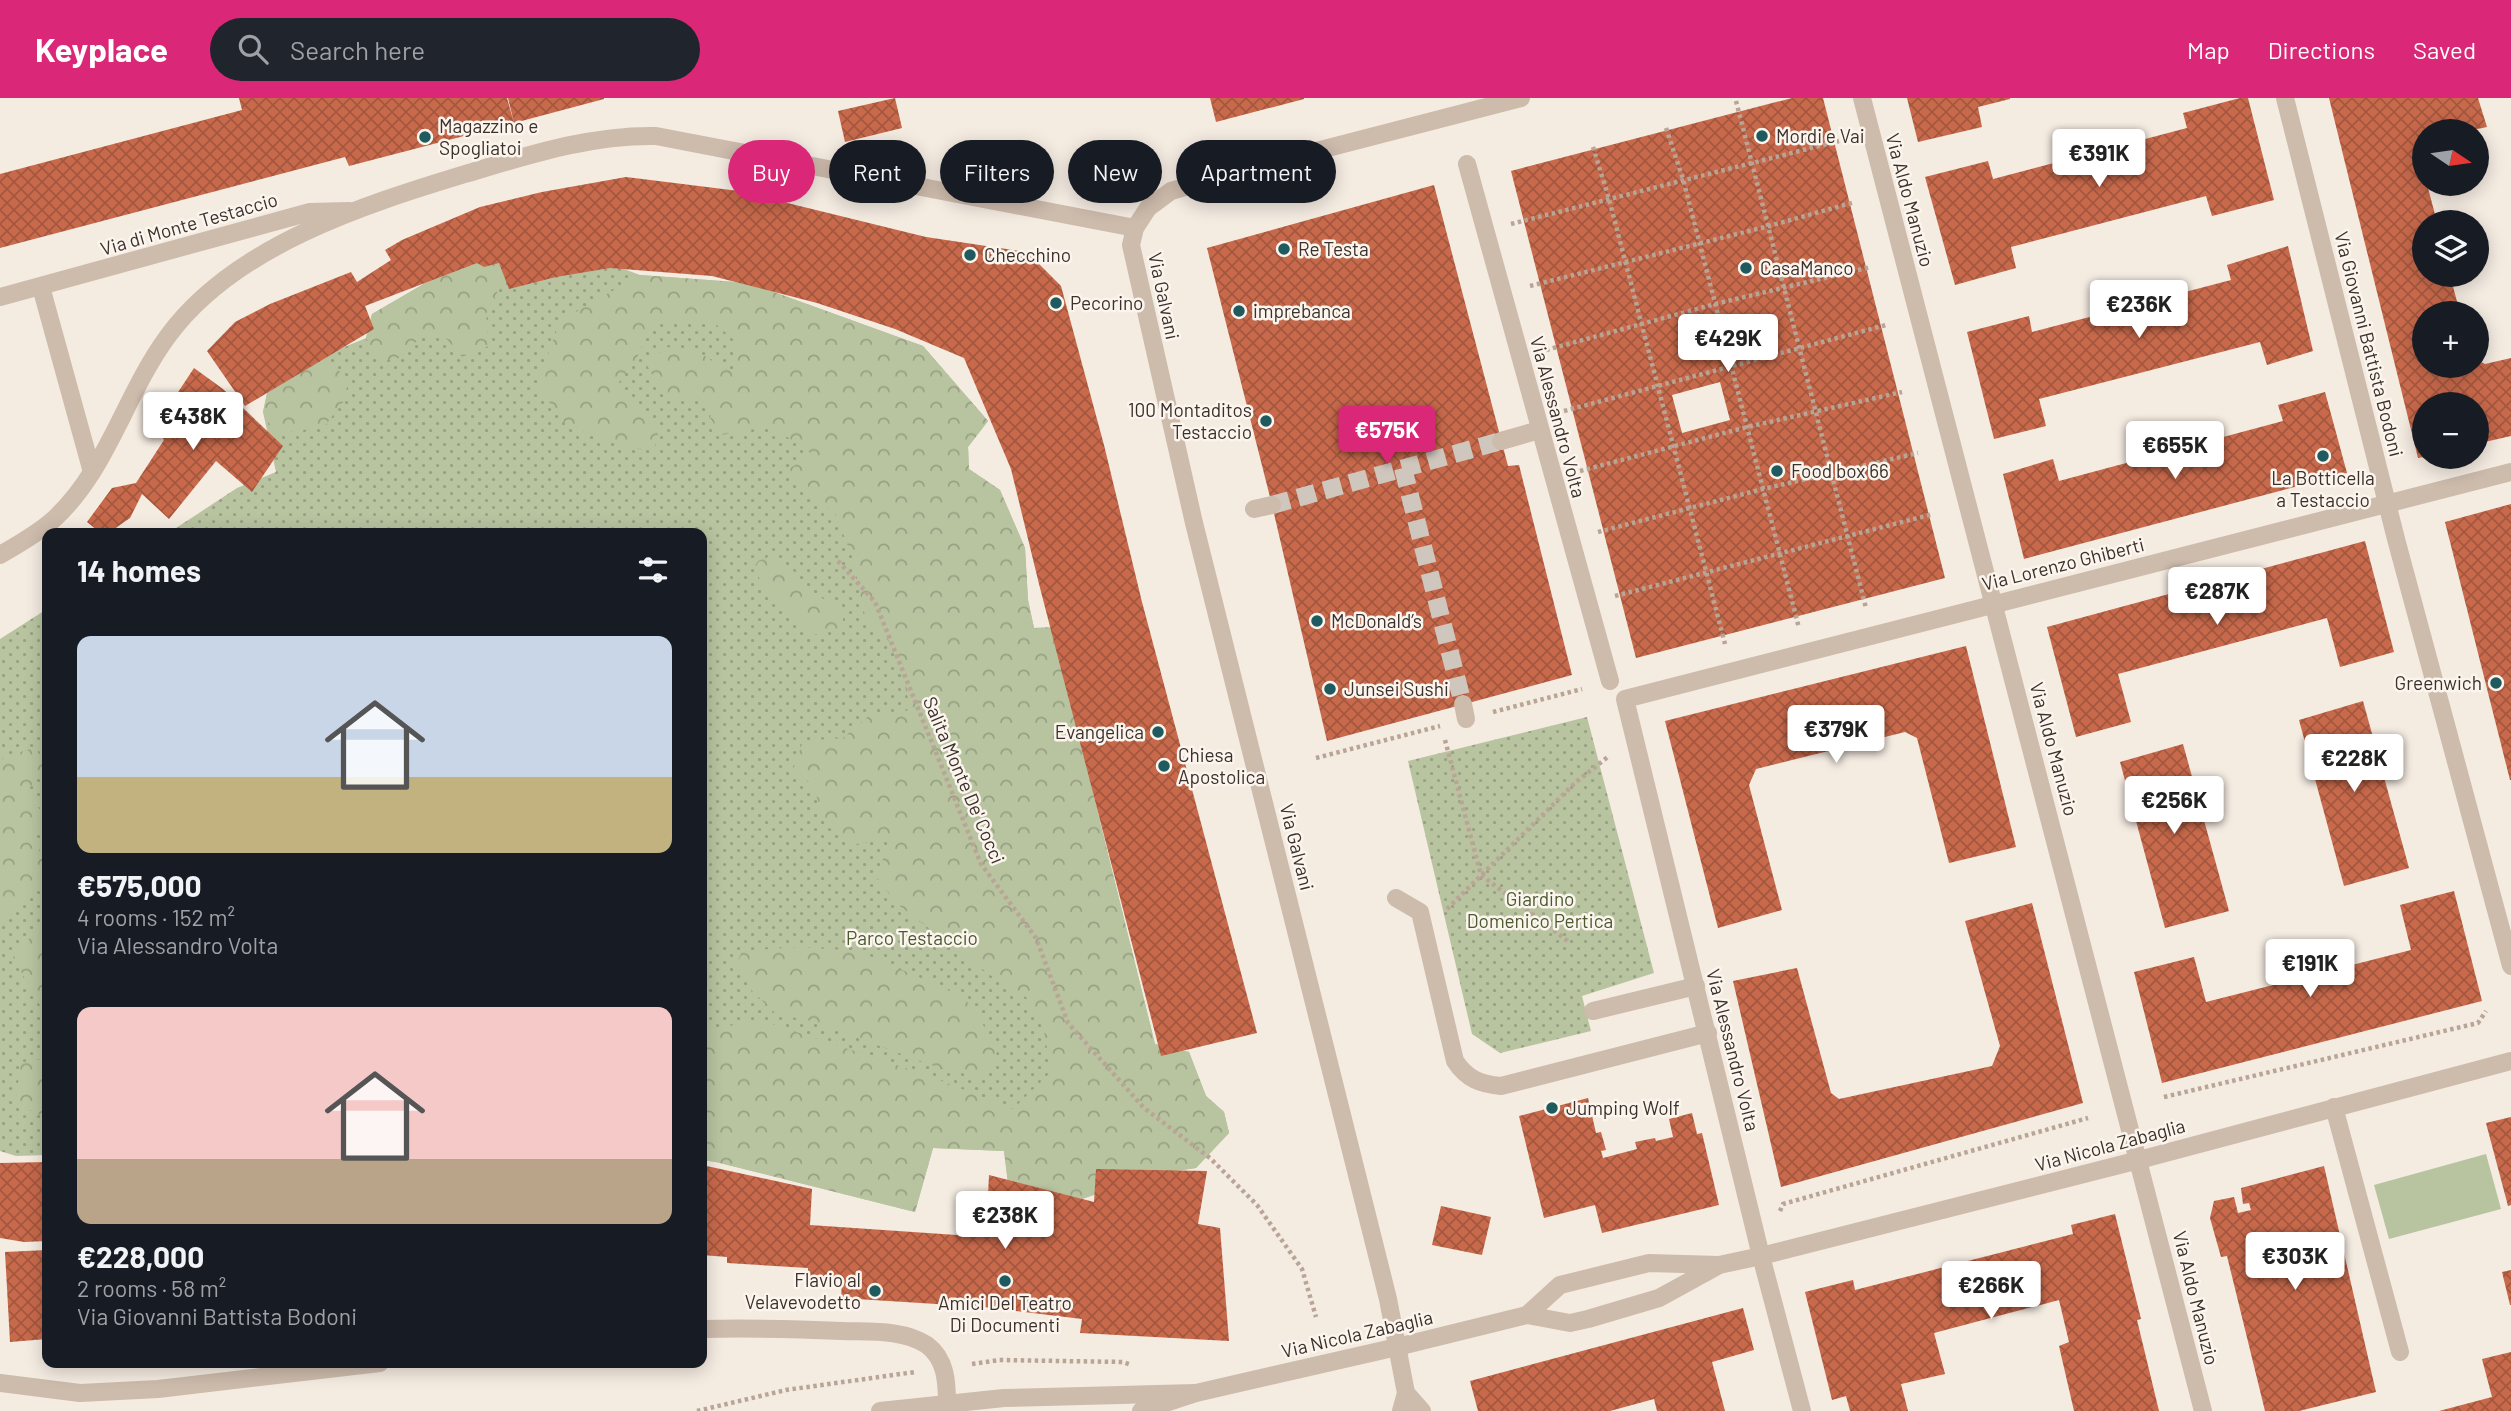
<!DOCTYPE html>
<html lang="en">
<head>
<meta charset="utf-8">
<style>
  :root { --surface:#171b24; --page:#20242c; --text:#f1f3f6; --muted:#9ea1a6; --accent:#db2777 }
  body { margin:0; font-family:Barlow,sans-serif; background:var(--page); color:var(--text); height:100vh; display:flex; flex-direction:column; font-size:26px; white-space:nowrap }
  * { box-sizing:border-box; margin:0 }
  p { font-size:23px; color:var(--muted) }
  .icon { flex:none; width:38px; height:38px; fill:none; stroke:currentColor; stroke-width:2; stroke-linecap:round; stroke-linejoin:round }
  .map { position:relative; flex:1; overflow:hidden }
  .drawer { position:absolute; left:42px; top:430px; width:665px; height:840px; display:flex; flex-direction:column; background:var(--surface); border-radius:14px; box-shadow:0 4px 18px #0003 }
  .drawer>* { flex:none }
  .top-card { position:absolute; left:728px; top:42px; width:665px; height:63px; display:flex; gap:14px }
  .needle { width:46px; rotate:103deg }
  .controls { position:absolute; left:2412px; top:21px; display:grid; gap:14px }
  .controls a { display:grid; place-items:center; width:77px; height:77px; border-radius:50%; background:var(--surface); box-shadow:0 4px 18px #0003; font-size:35px }
  .price { position:absolute; translate:-50% -60px; padding:0 16px; border-radius:7px; background:#fff; color:#222; font-size:23px; line-height:46px; filter:drop-shadow(0 2px 4px #0008) }
  .price::after { content:''; position:absolute; left:50%; top:42px; width:21px; height:16px; margin-left:-10px; background:inherit; clip-path:polygon(0 0,100% 0,50% 100%) }
  .price.on { background:var(--accent); color:#fff }
  ul { padding:0; list-style:none }
  li { display:grid; align-content:center; gap:14px; height:371px; padding:0 35px }
  li span { display:grid; place-items:center; height:217px; border-radius:14px; color:#555 }
  li>.icon { margin-inline-start:auto }
  span .icon { width:126px; height:126px; fill:#fffc; stroke-width:1 }
  li b { font-size:30px }
  h2 { display:flex; justify-content:space-between; align-items:center; height:84px; padding:0 35px; font-size:30px }
  .chip { padding:0 24px; border-radius:32px; background:var(--surface); box-shadow:0 4px 18px #0003; font-size:24px; line-height:63px }
  .chip.on { background:var(--accent); color:#fff }
  header { display:flex; align-items:center; gap:42px; box-sizing:border-box; height:98px; padding:0 35px; background:var(--accent); color:#fff }
  header strong { font-size:33px }
  nav { display:flex; gap:38px; margin-inline-start:auto; font-size:24px }
  .search { width:490px; height:63px; background:var(--page); display:flex; align-items:center; gap:18px; box-sizing:border-box; padding:0 24px; border-radius:38px; color:var(--muted); font-size:26px }
  .map>svg:first-child { display:block }
  .grass { fill:url(#grass-dots) }
  .forest { fill:url(#forest-crowns) }
  .pitch { fill:#b8c4a0 }
  .building { fill:url(#building-cross-hatch); fill-rule:evenodd }
  .lines { fill:none; stroke-linecap:round; stroke-linejoin:round }
  .pedestrian-tunnel { stroke:#cfc6bd; stroke-width:18; stroke-dasharray:18 9; stroke-linecap:butt }
  .path { stroke:#b9a596; stroke-width:4.5; stroke-dasharray:3.5 3.5; stroke-linecap:butt }
  .service { stroke:#cdbbac; stroke-width:18 }
  .pedestrian { stroke:#cdbbac; stroke-width:18 }
  .minor { stroke:#cdbbac; stroke-width:18 }
  .tertiary { stroke:#cdbbac; stroke-width:18 }
  .poi-dot { fill:#1f5a5e; stroke:#fbf5ee; stroke-width:2.5 }
  .labels { text-anchor:middle; stroke-width:5; stroke-linejoin:round; paint-order:stroke }
  .poi-label { font-size:19px; fill:#3b302b; stroke:#fbf5ee; text-anchor:start }
  .street-label { font-size:19px; fill:#3b302b; stroke:#fbf5ee }
  .park-label { font-size:19px; fill:#4a5a2e; stroke:#fbf5ee }
</style>
</head>
<body>
<header>
<strong>Keyplace</strong>
<div class="search"><svg class="icon" aria-label="search" viewBox="0 0 24 24"><circle cx="10" cy="10" r="6"/><path d="M15 15l6 6"/></svg>Search here</div>
<nav><a>Map</a><a>Directions</a><a>Saved</a></nav>
</header>
<div class="map">
<svg width="2511" height="1313" viewBox="0 0 2511 1313">
  <defs>
    <pattern id="grass-dots" width="8" height="8" patternUnits="userSpaceOnUse" patternTransform="scale(1.75)"><rect width="8" height="8" fill="#b8c4a0"/><path d="M2 2h.1M6 6h.1" fill="none" stroke="#97a083" stroke-width="1.8" stroke-linecap="round"/></pattern>
    <pattern id="forest-crowns" width="20" height="18" patternUnits="userSpaceOnUse" patternTransform="scale(1.75)"><rect width="20" height="18" fill="#b8c4a0"/><path d="M2 6a3 3 0 1 1 6 0M12 15a3 3 0 1 1 6 0" fill="none" stroke="#97a083"/></pattern>
    <pattern id="building-cross-hatch" width="8" height="8" patternUnits="userSpaceOnUse" patternTransform="scale(1.75)"><rect width="8" height="8" fill="#c8694b"/><path d="M0 0l8 8M0 8l8-8" fill="none" stroke="#a4573f"/></pattern>
  </defs>
  <rect width="100%" height="100%" fill="#f4ebe1"/>
  <g class="grass">
    <polygon points="605,164 640,177 749,185 923,248 988,323 968,349 969,371 1000,392 1025,450 1028,502 1034,530 1059,529 1079,639 1155,946 1189,954 1206,998 1224,1014 1229,1035 1196,1070 1154,1076 1082,1101 1008,1085 1004,1053 933,1050 915,1114 716,1064 702,1062 702,436 167,436 237,390 276,374 263,314 269,286 301,267 366,240 372,216 458,166"/>
    <polygon points="47,511 47,1057 16,1058 0,1053 0,541"/>
    <polygon points="1587,619 1654,875 1582,898 1591,933 1500,955 1472,936 1408,663"/>
  </g>
  <g class="forest">
    <polygon points="487,153 512,166 486,216 489,248 462,259 443,237 423,237 399,260 378,264 366,240 372,216 458,166"/>
    <polygon points="640,177 749,185 923,248 988,323 968,349 969,371 1000,392 1025,450 1028,502 1034,530 1059,529 1079,639 1155,946 1189,954 1206,998 1224,1014 1229,1035 1196,1070 1154,1076 1082,1101 1008,1085 1004,1053 933,1050 915,1114 716,1064 702,1062 702,925 713,930 763,923 924,976 1013,1011 1051,974 1043,927 1026,899 1002,886 897,806 877,780 889,742 857,746 826,728 813,687 793,672 803,643 843,640 871,616 911,612 895,550 865,518 853,461 835,415 794,386 789,371 812,356 771,328 722,337 710,320 713,307 694,300 665,301 647,267 667,249 699,254 718,267 738,274 733,241 712,223 670,222 650,229 637,260 619,284 629,303 656,326 658,337 654,352 635,351 567,328 537,288 560,223"/>
    <polygon points="301,267 335,268 348,284 344,303 324,329 275,336 263,314 269,286"/>
    <polygon points="773,457 796,475 809,494 843,510 843,530 813,537 788,513 768,498 754,469 758,463"/>
    <polygon points="36,649 43,667 27,695 45,718 34,741 47,769 47,776 0,830 0,663 5,659"/>
    <polygon points="47,830 47,920 13,859 38,831"/>
    <polygon points="800,849 858,853 963,898 999,950 985,981 931,967 812,923 776,916 752,893 736,867 742,853"/>
    <polygon points="47,960 47,1020 15,1005 21,965"/>
  </g>
  <polygon class="pitch" points="2486,1056 2501,1111 2389,1141 2374,1087"/>
  <g class="building">
    <polygon points="239,0 507,0 514,25 349,68 345,59 0,150 0,76 242,12"/>
    <polygon points="508,0 604,0 604,1 514,25"/>
    <polygon points="895,0 902,30 845,44 838,13"/>
    <polygon points="1210,0 1304,0 1304,1 1216,24"/>
    <path d="M 1792,0 L 1823,0 L 1945,480 L 1636,560 L 1511,73 ZM 1720,284 L 1730,322 L 1682,335 L 1672,297 Z"/>
    <polygon points="1907,0 2010,0 2010,1 1978,9 1982,29 1918,44"/>
    <polygon points="2240,0 2248,0 2274,102 2212,118 2206,98 2011,149 2016,170 1955,187 1925,79 1988,63 1993,81 2187,30 2183,15"/>
    <polygon points="2329,0 2478,0 2487,29 2468,33 2424,33 2424,44 2416,45 2424,74 2424,86 2427,86 2437,124 2424,124 2424,177 2450,177 2460,215 2424,215 2424,268 2476,268 2476,261 2485,266 2511,260 2511,338 2476,346 2476,306 2424,306 2424,359 2418,360"/>
    <polygon points="626,79 739,93 926,139 1027,154 1061,188 1104,347 1142,504 1257,935 1161,958 1039,486 1011,371 964,260 895,231 817,205 712,178 610,170 556,179 509,191 499,165 484,169 477,165 365,208 374,231 245,308 207,253 235,224 270,206 351,174 357,184 391,162 385,152 402,142 480,109 542,94"/>
    <polygon points="1434,87 1508,368 1519,367 1572,577 1327,643 1272,407 1207,150"/>
    <polygon points="2288,148 2313,253 2267,267 2260,244 2039,301 2046,328 1994,341 1967,234 2029,218 2032,234 2231,182 2227,167"/>
    <polygon points="194,270 223,291 283,348 252,394 216,363 169,421 142,396 130,420 107,436 102,436 87,424 112,390 136,385 164,342 157,326"/>
    <polygon points="2325,294 2347,375 2024,461 2003,376 2053,361 2059,383 2283,323 2278,307"/>
    <polygon points="2511,406 2511,682 2510,682 2445,424"/>
    <polygon points="2365,443 2394,554 2340,569 2327,520 2118,576 2131,624 2076,639 2047,529"/>
    <polygon points="1966,548 2016,749 1949,765 1917,640 1905,634 1756,671 1749,687 1782,812 1718,830 1665,623"/>
    <polygon points="2363,603 2409,770 2344,788 2299,622"/>
    <polygon points="2183,646 2229,813 2165,830 2120,664"/>
    <polygon points="2454,793 2482,903 2162,985 2134,874 2194,859 2206,904 2411,852 2400,807"/>
    <polygon points="2032,805 2083,1005 1781,1089 1733,883 1797,870 1831,995 1839,1001 1992,968 2000,948 1965,823"/>
    <polygon points="1588,1000 1596,1035 1601,1034 1606,1052 1601,1053 1603,1060 1637,1051 1635,1044 1655,1040 1656,1043 1673,1039 1669,1021 1692,1015 1697,1036 1702,1035 1719,1107 1602,1135 1595,1107 1544,1120 1519,1018"/>
    <polygon points="2511,1019 2511,1107 2508,1108 2486,1025"/>
    <polygon points="47,1064 47,1143 24,1144 0,1140 0,1065"/>
    <polygon points="702,1067 812,1091 810,1127 986,1139 989,1077 1094,1104 1096,1071 1207,1073 1198,1126 1220,1130 1229,1243 1080,1235 1082,1221 984,1209 841,1200 842,1183 808,1181 808,1170 727,1165 727,1159 702,1157"/>
    <polygon points="2324,1068 2376,1294 2299,1313 2265,1313 2227,1158 2221,1159 2210,1120 2214,1103 2234,1099 2238,1115 2251,1112 2249,1105 2243,1106 2241,1090"/>
    <polygon points="1441,1108 1491,1119 1482,1157 1432,1147"/>
    <polygon points="2115,1116 2141,1221 2137,1222 2159,1313 2074,1313 2059,1248 2069,1244 2059,1202 1934,1235 1945,1276 1901,1286 1908,1313 1850,1313 1846,1298 1832,1302 1805,1194 1853,1182 1855,1192 2073,1136 2071,1127"/>
    <polygon points="47,1152 47,1241 10,1244 5,1154"/>
    <polygon points="2511,1172 2511,1207 2510,1207 2502,1174"/>
    <polygon points="1743,1210 1754,1252 1712,1264 1725,1313 1657,1313 1654,1301 1610,1313 1478,1313 1470,1283"/>
    <polygon points="2511,1254 2511,1313 2439,1313 2492,1299 2482,1261"/>
  </g>
  <g class="lines">
    <g class="pedestrian-tunnel">
      <polyline points="1403,370 1463,606"/>
      <polyline points="1272,407 1501,343"/>
    </g>
    <g class="path">
      <polyline points="1736,3 1866,510"/>
      <polyline points="1666,30 1683,81 1799,530"/>
      <polyline points="1593,49 1609,101 1725,546"/>
      <polyline points="1511,126 1839,43"/>
      <polyline points="1530,188 1769,128 1855,104"/>
      <polyline points="1546,252 1715,206 1871,169"/>
      <polyline points="1564,313 1886,227"/>
      <polyline points="1580,373 1747,329 1902,294"/>
      <polyline points="1598,434 1763,391 1918,355"/>
      <polyline points="838,463 875,504 981,766 1036,840 1068,925 1144,1010 1210,1060 1257,1107 1302,1171 1316,1219"/>
      <polyline points="1615,498 1933,416"/>
      <polyline points="1493,614 1582,591"/>
      <polyline points="1445,642 1481,777 1569,844"/>
      <polyline points="1316,660 1440,628"/>
      <polyline points="1447,811 1576,684 1609,658"/>
      <polyline points="2164,999 2478,925 2486,913"/>
      <polyline points="1780,1113 1783,1106 2088,1020"/>
      <polyline points="972,1266 999,1262 1123,1264 1131,1267"/>
      <polyline points="697,1313 786,1292 915,1274"/>
    </g>
    <g class="service">
      <polyline points="41,189 92,374"/>
      <polyline points="0,199 310,114 349,113"/>
      <path d="M 1396,800 L 1420,814 L 1455,963 C 1467,981 1480,986 1501,988 L 1708,935"/>
      <polyline points="1593,913 1696,888"/>
      <polyline points="2334,1009 2400,1254"/>
    </g>
    <g class="pedestrian">
      <polyline points="1467,66 1610,583"/>
      <polyline points="1501,343 1539,332"/>
      <polyline points="1254,411 1272,407"/>
      <polyline points="1463,606 1466,621"/>
    </g>
    <g class="minor">
      <polyline points="1862,0 2203,1313"/>
      <polyline points="2285,0 2396,441 2511,868"/>
      <path d="M 0,457 C 19,446 37,436 53,422 C 108,372 125,296 168,238 C 234,148 363,107 465,76 C 529,57 589,37 656,38 L 1135,130"/>
      <polyline points="1527,1217 1560,1187 1649,1165 1719,1167 1761,1158 2139,1062 2511,963"/>
      <path d="M 702,1231 C 749,1230 795,1231 842,1233 C 869,1234 903,1231 927,1247 C 946,1261 947,1284 947,1306"/>
      <polyline points="1397,1249 1527,1217 1570,1225 1588,1221 1659,1200 1719,1167"/>
      <polyline points="0,1285 80,1295 158,1291 380,1265"/>
      <polyline points="1802,1313 1761,1158 1625,601 2511,374"/>
    </g>
    <g class="tertiary">
      <polyline points="1406,1295 1422,1313"/>
      <polyline points="880,1313 1004,1300 1196,1295"/>
      <polyline points="1141,1313 1196,1295 1397,1249"/>
      <polyline points="1401,1313 1406,1295 1388,1201 1194,425 1131,147 1135,130 1148,110 1171,93 1243,72 1521,0"/>
    </g>
  </g>
  <g class="poi-dot">
    <circle cx="1762" cy="38" r="7"/>
    <circle cx="425" cy="39" r="7"/>
    <circle cx="1284" cy="151" r="7"/>
    <circle cx="970" cy="157" r="7"/>
    <circle cx="1746" cy="170" r="7"/>
    <circle cx="1056" cy="205" r="7"/>
    <circle cx="1239" cy="213" r="7"/>
    <circle cx="1266" cy="323" r="7"/>
    <circle cx="2323" cy="358" r="7"/>
    <circle cx="1777" cy="373" r="7"/>
    <circle cx="1317" cy="523" r="7"/>
    <circle cx="2496" cy="585" r="7"/>
    <circle cx="1330" cy="591" r="7"/>
    <circle cx="1158" cy="634" r="7"/>
    <circle cx="1164" cy="668" r="7"/>
    <circle cx="1552" cy="1010" r="7"/>
    <circle cx="1005" cy="1183" r="7"/>
    <circle cx="875" cy="1193" r="7"/>
  </g>
  <g class="labels">
    <g class="poi-label">
      <text x="439" y="35">Magazzino e<tspan x="439" dy="22">Spogliatoi</tspan></text>
      <text x="1776" y="45">Mordi e Vai</text>
      <text x="1298" y="158">Re Testa</text>
      <text x="984" y="164">Checchino</text>
      <text x="1760" y="177">CasaManco</text>
      <text x="1070" y="212">Pecorino</text>
      <text x="1253" y="220">imprebanca</text>
      <text x="1252" y="319" text-anchor="end">100 Montaditos<tspan x="1252" dy="22">Testaccio</tspan></text>
      <text x="1791" y="380">Food box 66</text>
      <text x="2323" y="387" text-anchor="middle">La Botticella<tspan x="2323" dy="22">a Testaccio</tspan></text>
      <text x="1331" y="530">McDonald’s</text>
      <text x="2482" y="592" text-anchor="end">Greenwich</text>
      <text x="1344" y="598">Junsei Sushi</text>
      <text x="1144" y="641" text-anchor="end">Evangelica</text>
      <text x="1178" y="664">Chiesa<tspan x="1178" dy="22">Apostolica</tspan></text>
      <text x="1566" y="1017">Jumping Wolf</text>
      <text x="861" y="1189" text-anchor="end">Flavio al<tspan x="861" dy="22">Velavevodetto</tspan></text>
      <text x="1005" y="1212" text-anchor="middle">Amici Del Teatro<tspan x="1005" dy="22">Di Documenti</tspan></text>
    </g>
    <g class="street-label">
      <text transform="translate(1910 102) rotate(75)" y="7">Via Aldo Manuzio</text>
      <text transform="translate(189 126) rotate(-16)" y="7">Via di Monte Testaccio</text>
      <text transform="translate(1164 198) rotate(78)" y="7">Via Galvani</text>
      <text transform="translate(2369 246) rotate(76)" y="7">Via Giovanni Battista Bodoni</text>
      <text transform="translate(1558 319) rotate(75)" y="7">Via Alessandro Volta</text>
      <text transform="translate(2063 466) rotate(-14)" y="7">Via Lorenzo Ghiberti</text>
      <text transform="translate(2054 651) rotate(75)" y="7">Via Aldo Manuzio</text>
      <text transform="translate(964 682) rotate(67)" y="7">Salita Monte De' Cocci</text>
      <text transform="translate(1297 749) rotate(76)" y="7">Via Galvani</text>
      <text transform="translate(1733 952) rotate(76)" y="7">Via Alessandro Volta</text>
      <text transform="translate(2110 1047) rotate(-15)" y="7">Via Nicola Zabaglia</text>
      <text transform="translate(2196 1200) rotate(76)" y="7">Via Aldo Manuzio</text>
      <text transform="translate(1357 1236) rotate(-13)" y="7">Via Nicola Zabaglia</text>
    </g>
    <g class="park-label">
      <text x="1540" y="808">Giardino<tspan x="1540" dy="22">Domenico Pertica</tspan></text>
      <text x="912" y="847">Parco Testaccio</text>
    </g>
  </g>
</svg>
<div class="controls">
<a><svg class="needle" viewBox="-14 -14 28 28"><path d="M0-13l5 13h-10z" fill="#e53935"/><path d="M0 13l5-13h-10z" fill="#9ea1a6"/></svg></a>
<a><svg class="icon" aria-label="layers" viewBox="0 0 24 24"><path d="M12 4l9 5-9 5-9-5zM3 14l9 5 9-5"/></svg></a>
<a>+</a>
<a>−</a>
</div>
<b class="price" style="left:2099px;top:91px">€391K</b>
<b class="price" style="left:2139px;top:242px">€236K</b>
<b class="price" style="left:1728px;top:276px">€429K</b>
<b class="price" style="left:193px;top:354px">€438K</b>
<b class="price on" style="left:1387px;top:368px">€575K</b>
<b class="price" style="left:2175px;top:383px">€655K</b>
<b class="price" style="left:2217px;top:529px">€287K</b>
<b class="price" style="left:1836px;top:667px">€379K</b>
<b class="price" style="left:2354px;top:696px">€228K</b>
<b class="price" style="left:2174px;top:738px">€256K</b>
<b class="price" style="left:2310px;top:901px">€191K</b>
<b class="price" style="left:1005px;top:1153px">€238K</b>
<b class="price" style="left:2295px;top:1194px">€303K</b>
<b class="price" style="left:1991px;top:1223px">€266K</b>
<div class="top-card">
<a class="chip on">Buy</a>
<a class="chip">Rent</a>
<a class="chip">Filters</a>
<a class="chip">New</a>
<a class="chip">Apartment</a>
</div>
<section class="drawer">
<h2>14 homes<svg class="icon" aria-label="filters" viewBox="0 0 24 24"><path d="M4 7h16M4 17h16"/><circle cx="9" cy="7" r="2"/><circle cx="15" cy="17" r="2"/></svg></h2>
<ul>
<li><span style="background:linear-gradient(#c9d6e8 65%,#c2b280 0)"><svg class="icon" aria-label="home" viewBox="0 0 24 24"><path d="M3 11l9-7 9 7M6 9v11h12V9"/></svg></span><div><b>€575,000</b><p>4 rooms · 152 m²</p><p>Via Alessandro Volta</p></div></li>
<li><span style="background:linear-gradient(#f6c9c9 70%,#b9a48a 0)"><svg class="icon" aria-label="home" viewBox="0 0 24 24"><path d="M3 11l9-7 9 7M6 9v11h12V9"/></svg></span><div><b>€228,000</b><p>2 rooms · 58 m²</p><p>Via Giovanni Battista Bodoni</p></div></li>
</ul>
</section>
</div>
</body>
</html>
